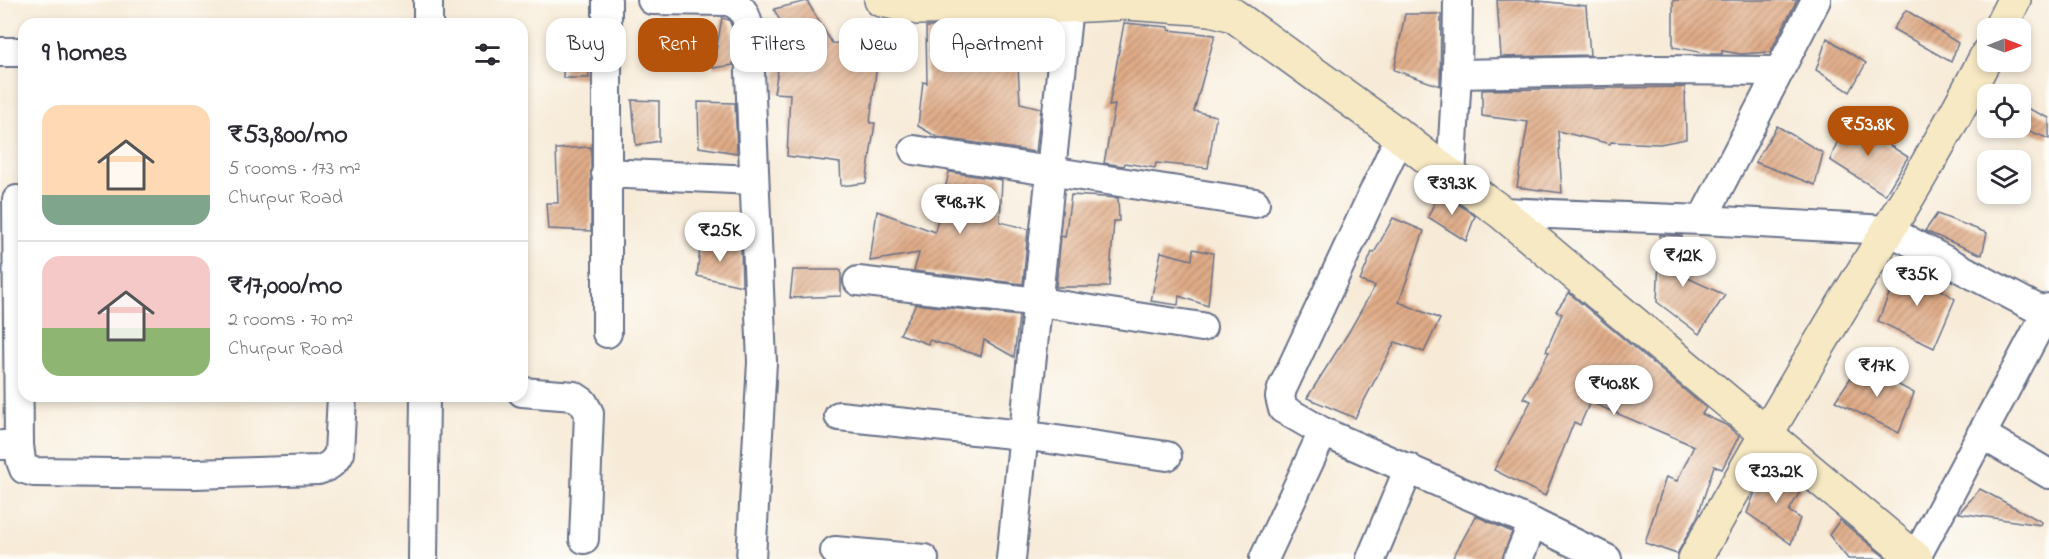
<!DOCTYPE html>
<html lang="en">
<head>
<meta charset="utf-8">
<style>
  :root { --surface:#fff; --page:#f2f2f3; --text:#2b2b33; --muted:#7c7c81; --line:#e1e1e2; --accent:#b45309 }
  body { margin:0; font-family:"Indie Flower",sans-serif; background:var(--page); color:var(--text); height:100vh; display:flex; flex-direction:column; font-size:22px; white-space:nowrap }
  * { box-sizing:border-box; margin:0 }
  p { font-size:20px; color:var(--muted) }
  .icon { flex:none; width:33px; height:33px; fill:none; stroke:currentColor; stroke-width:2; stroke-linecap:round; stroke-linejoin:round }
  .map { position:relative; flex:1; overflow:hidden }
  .side { position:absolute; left:18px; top:18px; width:510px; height:384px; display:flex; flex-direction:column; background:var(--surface); border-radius:18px; box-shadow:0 3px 9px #0003 }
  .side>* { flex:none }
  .guide { position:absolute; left:546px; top:18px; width:570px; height:54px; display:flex; gap:12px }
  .needle { width:39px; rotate:90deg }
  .controls { position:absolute; left:1977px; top:18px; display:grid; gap:12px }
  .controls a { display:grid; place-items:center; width:54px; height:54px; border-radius:12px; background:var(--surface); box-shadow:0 3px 9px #0003; font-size:30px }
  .price { position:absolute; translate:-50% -51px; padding:0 14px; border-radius:21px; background:#fff; color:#222; font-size:20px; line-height:39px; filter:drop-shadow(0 2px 3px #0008) }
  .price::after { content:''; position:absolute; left:50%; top:36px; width:18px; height:14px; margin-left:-9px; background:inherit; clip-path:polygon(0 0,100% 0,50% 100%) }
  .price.on { background:var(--accent); color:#fff }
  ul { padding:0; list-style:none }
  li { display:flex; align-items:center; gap:18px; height:150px; padding:0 24px }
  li+li { border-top:2px solid var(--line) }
  li span { display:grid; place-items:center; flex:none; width:168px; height:120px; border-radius:18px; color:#555 }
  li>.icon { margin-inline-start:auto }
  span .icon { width:72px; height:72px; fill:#fffc; stroke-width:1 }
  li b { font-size:26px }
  h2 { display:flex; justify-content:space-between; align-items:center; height:72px; padding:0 24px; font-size:26px }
  .chip { padding:0 21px; border-radius:18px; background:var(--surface); box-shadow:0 3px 9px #0003; font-size:21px; line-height:54px }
  .chip.on { background:var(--accent); color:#fff }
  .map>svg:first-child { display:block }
  .building { fill:url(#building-hatch) }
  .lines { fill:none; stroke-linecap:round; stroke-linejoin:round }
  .street-casing { stroke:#687189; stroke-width:32 }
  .secondary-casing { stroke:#687189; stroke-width:36 }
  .street { stroke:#fff; stroke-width:28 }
  .secondary { stroke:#f7e9c3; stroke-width:33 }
</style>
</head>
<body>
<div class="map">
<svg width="2049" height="559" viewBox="0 0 2049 559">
  <defs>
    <pattern id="building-hatch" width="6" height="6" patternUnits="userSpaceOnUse" patternTransform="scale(1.5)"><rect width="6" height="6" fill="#e0ac87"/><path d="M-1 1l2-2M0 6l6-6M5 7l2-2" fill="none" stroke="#b58c72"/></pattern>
  </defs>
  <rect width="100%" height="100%" fill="#fdfcf7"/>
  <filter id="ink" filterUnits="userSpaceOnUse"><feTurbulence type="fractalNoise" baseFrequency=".0167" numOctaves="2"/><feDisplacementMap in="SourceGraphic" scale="12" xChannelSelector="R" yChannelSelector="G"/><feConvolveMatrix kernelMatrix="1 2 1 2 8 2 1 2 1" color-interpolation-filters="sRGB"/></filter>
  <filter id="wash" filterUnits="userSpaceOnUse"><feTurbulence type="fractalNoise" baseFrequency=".008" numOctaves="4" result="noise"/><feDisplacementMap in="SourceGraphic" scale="24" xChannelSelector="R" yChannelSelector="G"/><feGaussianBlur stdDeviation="1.35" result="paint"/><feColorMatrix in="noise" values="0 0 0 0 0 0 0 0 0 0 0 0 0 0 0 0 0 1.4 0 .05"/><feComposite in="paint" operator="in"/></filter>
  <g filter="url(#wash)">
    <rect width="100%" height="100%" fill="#f7ebd8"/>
    <g id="blocks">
      <g class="building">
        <polygon points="1497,0 1529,0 1586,6 1590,55 1501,57"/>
        <polygon points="1673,0 1797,0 1770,52 1741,54 1722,51 1722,54 1709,54 1673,47"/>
        <polygon points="807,1 832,43 879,46 870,123 875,123 866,183 841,186 840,163 787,156 790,94 774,93 780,58 766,60 764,20 780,21 774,9"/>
        <polygon points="1906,10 1958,43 1951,62 1893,29"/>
        <polygon points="1405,14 1441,14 1440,86 1394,70"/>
        <polygon points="565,18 585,22 589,78 563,78"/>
        <polygon points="722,18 729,20 732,27 733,65 713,68"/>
        <polygon points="1124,23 1169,27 1169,30 1215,35 1194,111 1216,116 1208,168 1156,163 1155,168 1125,163 1124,166 1104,163 1115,105 1109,106"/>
        <polygon points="1049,25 1045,66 1018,66 1020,103 1041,108 1036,152 937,137 918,126 923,82 927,83 926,27"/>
        <polygon points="1827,38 1866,63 1850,92 1816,70"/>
        <polygon points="1685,87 1686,139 1660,144 1611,142 1610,144 1558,131 1562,193 1517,187 1528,122 1482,116 1482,90"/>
        <polygon points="632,100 659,101 659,141 636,145"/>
        <polygon points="698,102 735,103 737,153 699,147"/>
        <polygon points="2020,105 2049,118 2049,139 2020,127"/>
        <polygon points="1847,118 1908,157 1885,195 1830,160"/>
        <polygon points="1777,126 1823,153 1815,185 1755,162"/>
        <polygon points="591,147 591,231 548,229 546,203 558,203 556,149"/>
        <polygon points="949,172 1002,180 1000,222 1028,229 1023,284 914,271 919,253 870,261 877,211 935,232"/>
        <polygon points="1440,191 1475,216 1466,241 1428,217"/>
        <polygon points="1071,195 1118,198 1119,221 1114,221 1109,287 1056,287 1061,236 1065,237"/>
        <polygon points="1937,214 1987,233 1982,255 1925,231"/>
        <polygon points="1393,218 1424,231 1399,302 1440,319 1424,352 1395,342 1355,418 1307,398 1347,335 1375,286 1360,281 1372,252 1374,253"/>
        <polygon points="1660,235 1682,236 1679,274 1725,295 1699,334 1657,302"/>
        <polygon points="701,240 741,247 742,286 697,276"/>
        <polygon points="1193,249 1213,253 1208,306 1179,296 1178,305 1151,301 1161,252 1192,260"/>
        <polygon points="1902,263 1955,299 1934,348 1878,321"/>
        <polygon points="793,270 841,270 841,296 790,298"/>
        <polygon points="1569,293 1706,408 1702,414 1726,425 1739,436 1722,469 1714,466 1698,515 1677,554 1645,543 1666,477 1677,481 1694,446 1590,402 1580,425 1574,422 1545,496 1494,470 1531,401 1523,398 1549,352 1546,351 1562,314 1556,311"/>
        <polygon points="916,304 1019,316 1014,357 984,340 981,356 929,340 928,344 900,334"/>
        <polygon points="1860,364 1914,393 1899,433 1835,401"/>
        <polygon points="1775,466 1802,488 1789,511 1800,518 1791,544 1747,513 1756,489"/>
        <polygon points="1980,489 2042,522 2041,525 1959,513"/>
        <polygon points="1476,516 1512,532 1502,559 1452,559"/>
        <polygon points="1840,520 1887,559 1848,559 1829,535"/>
      </g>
    </g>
  </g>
  <g filter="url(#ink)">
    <use href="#blocks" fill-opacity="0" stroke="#687189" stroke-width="1.5"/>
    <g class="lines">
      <defs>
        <g id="street">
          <polyline points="607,0 607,333"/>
          <path d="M 652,0 L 728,1 C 741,6 745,11 748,25 L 762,362 L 751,559"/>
          <polyline points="428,24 428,0"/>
          <polyline points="0,52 24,52"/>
          <polyline points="1457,74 1655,70 1779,71"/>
          <polyline points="1400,136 1282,389 1280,397 1283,409 1323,432 1533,523 1607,559"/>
          <polyline points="914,150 1255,203"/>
          <polyline points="606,173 753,180"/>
          <polyline points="1451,176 1457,74 1458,0"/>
          <polyline points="1501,212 1702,220 1888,230 2049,315"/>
          <polyline points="1702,220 1816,0"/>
          <polyline points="858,281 1039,302 1202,327"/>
          <polyline points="522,392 574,396 583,402 589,413 584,539"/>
          <polyline points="839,416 1022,435 1167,456"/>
          <polyline points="1981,434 2049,474"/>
          <polyline points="2,445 19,445 17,200"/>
          <path d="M 19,445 L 21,461 L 24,469 L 34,472 L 195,474 L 318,470 C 329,467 334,463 339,453 L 342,396"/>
          <polyline points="835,551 924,559"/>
          <polyline points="423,559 425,396"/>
          <polyline points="1011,559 1068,6"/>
          <polyline points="1264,559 1323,432"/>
          <polyline points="1371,559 1409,468"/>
          <polyline points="1518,559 1533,523"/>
          <polyline points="1915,559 2049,308"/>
        </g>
        <g id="secondary">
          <polyline points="881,0 917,8 1068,6 1126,3 1211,9 1233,15 1400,136 1451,176 1501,212 1916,559"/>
          <polyline points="2000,28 2014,0"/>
          <path d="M 1695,559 C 1743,473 1793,388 1844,303 C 1894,221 1944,139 1988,53"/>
        </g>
      </defs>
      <use href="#street" class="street-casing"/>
      <use href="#secondary" class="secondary-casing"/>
      <use href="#street" class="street"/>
      <use href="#secondary" class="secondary"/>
    </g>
  </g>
</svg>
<div class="controls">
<a><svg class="needle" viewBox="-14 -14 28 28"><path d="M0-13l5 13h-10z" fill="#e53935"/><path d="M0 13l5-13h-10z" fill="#7c7c81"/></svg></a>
<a><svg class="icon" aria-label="locate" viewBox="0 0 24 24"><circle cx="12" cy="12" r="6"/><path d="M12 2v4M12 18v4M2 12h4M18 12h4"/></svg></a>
<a><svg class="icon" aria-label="layers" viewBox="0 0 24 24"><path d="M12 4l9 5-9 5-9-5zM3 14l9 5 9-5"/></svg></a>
</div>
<b class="price on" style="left:1868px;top:157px">₹53.8K</b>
<b class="price" style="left:1452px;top:216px">₹39.3K</b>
<b class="price" style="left:960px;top:235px">₹48.7K</b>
<b class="price" style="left:720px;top:263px">₹25K</b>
<b class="price" style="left:1683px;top:288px">₹12K</b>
<b class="price" style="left:1917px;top:307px">₹35K</b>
<b class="price" style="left:1877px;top:398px">₹17K</b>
<b class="price" style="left:1614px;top:416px">₹40.8K</b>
<b class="price" style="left:1776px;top:504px">₹23.2K</b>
<div class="guide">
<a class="chip">Buy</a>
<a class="chip on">Rent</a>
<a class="chip">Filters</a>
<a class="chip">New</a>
<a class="chip">Apartment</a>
</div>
<section class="side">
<h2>9 homes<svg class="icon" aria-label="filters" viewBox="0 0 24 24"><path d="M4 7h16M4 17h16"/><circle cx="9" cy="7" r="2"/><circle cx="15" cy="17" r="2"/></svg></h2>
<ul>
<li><span style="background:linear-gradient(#ffd9b3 75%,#7fa58c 0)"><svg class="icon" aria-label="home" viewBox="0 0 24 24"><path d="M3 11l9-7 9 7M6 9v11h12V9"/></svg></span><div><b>₹53,800/mo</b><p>5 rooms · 173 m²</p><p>Churpur Road</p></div></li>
<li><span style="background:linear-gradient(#f6c9c9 60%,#8fb573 0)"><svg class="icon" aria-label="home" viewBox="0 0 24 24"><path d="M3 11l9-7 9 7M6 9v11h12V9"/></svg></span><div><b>₹17,000/mo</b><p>2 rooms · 70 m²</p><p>Churpur Road</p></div></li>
</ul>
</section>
</div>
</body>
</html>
